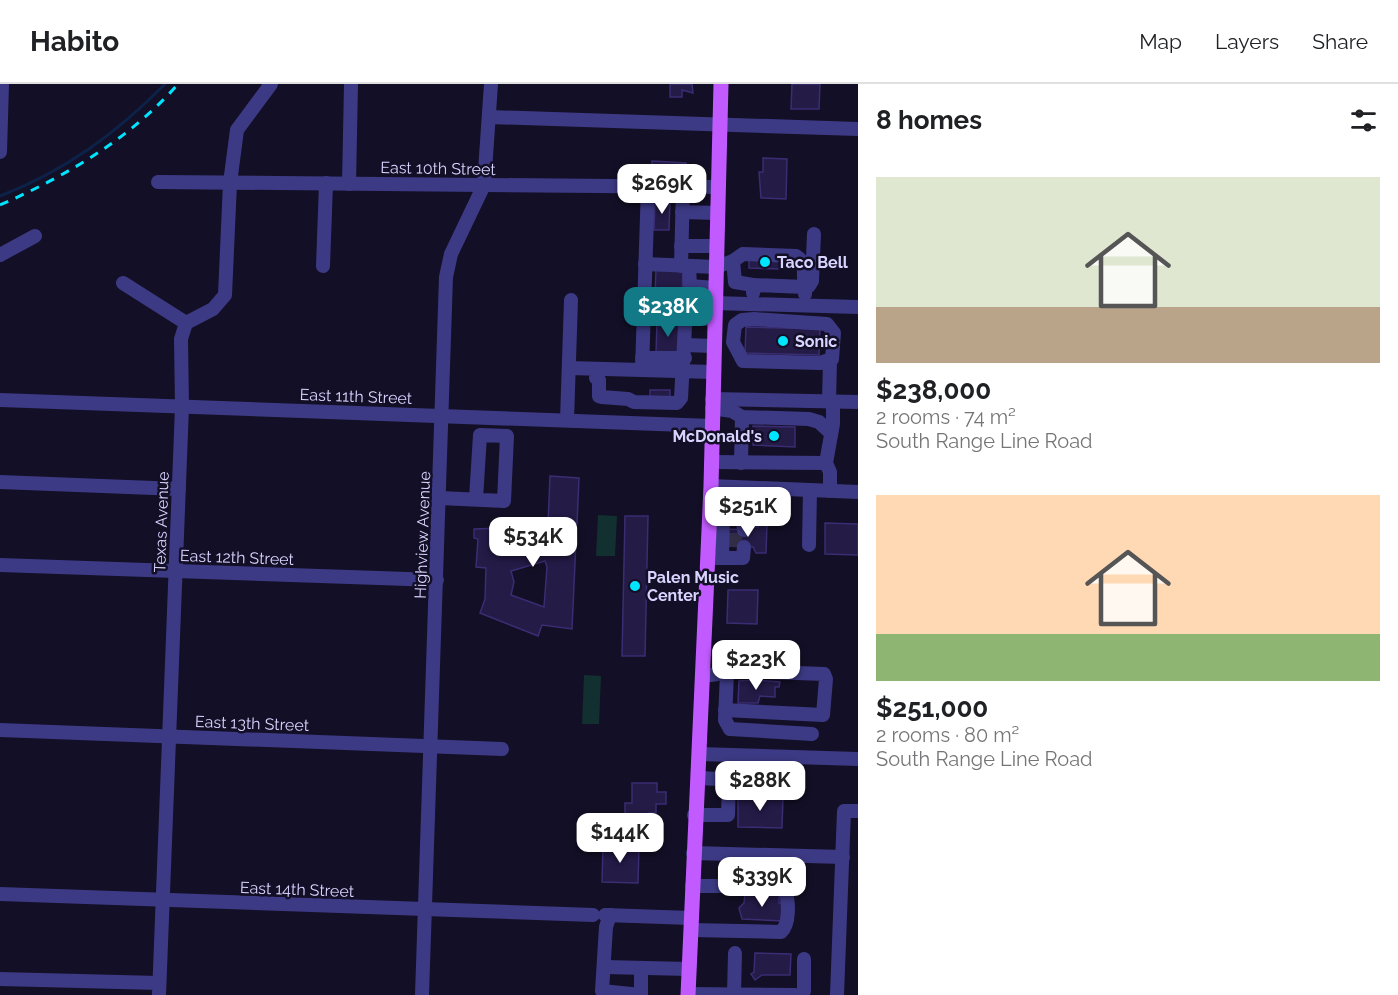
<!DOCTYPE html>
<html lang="en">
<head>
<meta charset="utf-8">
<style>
  :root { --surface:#fff; --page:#f6f6f6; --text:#202124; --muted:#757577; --line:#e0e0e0; --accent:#127987 }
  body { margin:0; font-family:Raleway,sans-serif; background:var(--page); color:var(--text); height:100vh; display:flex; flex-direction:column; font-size:22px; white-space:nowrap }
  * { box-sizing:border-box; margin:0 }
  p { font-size:20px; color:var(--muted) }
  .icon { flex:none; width:33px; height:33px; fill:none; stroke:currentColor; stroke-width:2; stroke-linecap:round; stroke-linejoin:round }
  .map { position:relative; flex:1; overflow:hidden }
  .side { display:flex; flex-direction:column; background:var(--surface); width:540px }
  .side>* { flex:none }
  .price { position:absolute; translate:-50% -51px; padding:0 14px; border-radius:12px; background:#fff; color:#222; font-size:20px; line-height:39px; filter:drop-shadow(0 2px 3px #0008) }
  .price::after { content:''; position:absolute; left:50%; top:36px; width:18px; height:14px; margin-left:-9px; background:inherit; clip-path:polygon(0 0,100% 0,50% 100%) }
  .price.active { background:var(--accent); color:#fff }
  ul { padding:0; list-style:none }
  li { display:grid; align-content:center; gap:12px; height:318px; padding:0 18px }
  li span { display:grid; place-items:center; height:186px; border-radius:0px; color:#555 }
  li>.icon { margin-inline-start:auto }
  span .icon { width:108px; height:108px; fill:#fffc; stroke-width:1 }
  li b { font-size:26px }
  h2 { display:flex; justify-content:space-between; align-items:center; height:72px; padding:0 18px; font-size:26px }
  header { display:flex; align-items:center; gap:36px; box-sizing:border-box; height:84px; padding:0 30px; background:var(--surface); border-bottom:2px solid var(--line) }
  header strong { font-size:28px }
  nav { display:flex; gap:33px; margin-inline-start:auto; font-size:21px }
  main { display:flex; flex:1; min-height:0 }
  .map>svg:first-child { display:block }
  .green { fill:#12302f }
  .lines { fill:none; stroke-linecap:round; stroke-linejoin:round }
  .stream { stroke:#0c2248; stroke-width:3 }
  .building { fill:#241b47; stroke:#3b2d73; stroke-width:1.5; fill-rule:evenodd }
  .minor-tunnel { stroke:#312d47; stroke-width:14; stroke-dasharray:14 7; stroke-linecap:butt }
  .minor { stroke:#3d3a85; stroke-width:14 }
  .major { stroke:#c25bff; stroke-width:15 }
  .rail { stroke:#00e5ff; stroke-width:3; stroke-dasharray:9 8; stroke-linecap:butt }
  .poi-dot { fill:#00e5ff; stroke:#130f26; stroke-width:2 }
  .labels { text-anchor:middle; stroke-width:5; stroke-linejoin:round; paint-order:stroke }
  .street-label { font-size:16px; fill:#d9d4ff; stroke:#130f26 }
  .poi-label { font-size:16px; font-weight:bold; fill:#d9d4ff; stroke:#130f26; text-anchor:start }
</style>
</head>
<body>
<header>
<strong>Habito</strong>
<nav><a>Map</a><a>Layers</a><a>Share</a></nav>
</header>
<main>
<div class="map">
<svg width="858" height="911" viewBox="0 0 858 911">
  <rect width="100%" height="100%" fill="#130f26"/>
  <g class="green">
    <polygon points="598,431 617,432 615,472 596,472"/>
    <polygon points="584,591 601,592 599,640 582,640"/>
  </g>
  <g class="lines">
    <path class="stream" d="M 0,112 C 65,87 117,49 165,0"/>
  </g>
  <g class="building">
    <polygon points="670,0 692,0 693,9 682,6 682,13 670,13"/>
    <polygon points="792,0 820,0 819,25 791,25"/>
    <polygon points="763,74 787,75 786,115 761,114 759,88 763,88"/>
    <polygon points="652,77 686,79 685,91 652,89"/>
    <polygon points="655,117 670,117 669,146 654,146"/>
    <polygon points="749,172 782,172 781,185 749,184"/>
    <polygon points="656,185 683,186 682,212 655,211"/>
    <polygon points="657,237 679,237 678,271 656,270"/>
    <polygon points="746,243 820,245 819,271 745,269"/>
    <rect x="650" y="306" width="20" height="9"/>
    <polygon points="753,342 795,343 795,363 753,361"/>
    <path d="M 550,392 L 579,394 L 577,440 L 567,439 L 566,457 L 576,457 L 572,545 L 542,541 L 538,552 L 480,529 L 485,515 L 486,484 L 476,483 L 478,455 L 474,454 L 474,445 L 501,444 L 500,463 L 542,449 L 544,456 L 552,457 L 553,440 L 548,440 ZM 545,477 L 547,483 L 544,523 L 511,511 L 514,498 L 511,487 Z"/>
    <polygon points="625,432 648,432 645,572 622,572"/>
    <polygon points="758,439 767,439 766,469 756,469 753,463 724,462 725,445 752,446 752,443 758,443"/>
    <polygon points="825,439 858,440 858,471 825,470"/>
    <polygon points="728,506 758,506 757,540 727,539"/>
    <polygon points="755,596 780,598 779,603 775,603 775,613 760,612 758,619 738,619 739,597"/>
    <polygon points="632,699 657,699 657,708 666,708 666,720 656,720 656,729 649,729 650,734 625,734 625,719 632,719"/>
    <polygon points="738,712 783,713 782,744 738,743"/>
    <polygon points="603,762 639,763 638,799 602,798"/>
    <polygon points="745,810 779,811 779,819 784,819 783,837 742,835 739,824 744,819"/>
    <polygon points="755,869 791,870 790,891 762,891 755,896 751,890 754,888"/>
  </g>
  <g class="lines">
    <polyline class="minor-tunnel" points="735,463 735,445"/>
    <g class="minor">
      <polyline points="489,33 858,45"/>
      <polyline points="0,68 2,0"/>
      <polyline points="158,98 718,103"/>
      <polyline points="349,100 351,0"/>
      <polyline points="682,128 717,129"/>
      <polyline points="681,162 716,162"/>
      <polyline points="0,171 35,152"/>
      <path d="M 733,177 L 743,170 L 796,172 C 808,179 802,192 805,203 L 809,202 L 812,197 L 814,150"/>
      <polyline points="645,180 716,183 733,177 735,198 753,201"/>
      <polyline points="323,182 326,99"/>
      <polyline points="681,182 683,103"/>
      <polyline points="689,182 690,202 715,204"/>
      <polyline points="123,199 186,239"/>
      <polyline points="753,209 753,201 805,203 805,210"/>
      <polyline points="714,219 858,223"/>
      <polyline points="686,234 714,235"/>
      <polygon points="754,235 827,240 834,249 832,275 820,279 743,277 733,258 735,241 742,236"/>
      <polyline points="685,261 713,262"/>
      <polyline points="642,274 685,274"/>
      <polyline points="569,284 713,288"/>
      <polyline points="642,286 648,102"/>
      <polyline points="596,294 599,296 599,312 602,313 628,315 634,318 677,319 681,314 686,224 681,219 644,218"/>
      <polyline points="712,315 858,318"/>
      <polyline points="0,316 712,342"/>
      <polyline points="829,318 830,276"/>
      <polyline points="712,324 732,327 742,333 809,335 819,338 831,349"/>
      <polyline points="567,336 571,216"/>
      <polyline points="711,378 826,379"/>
      <polyline points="741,379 742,333"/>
      <polyline points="0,398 179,405"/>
      <polyline points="711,402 858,408"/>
      <polyline points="743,404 742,431 744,446"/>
      <polyline points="830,407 830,388 826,379 833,340 833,318"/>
      <polyline points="440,414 504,417 507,352 480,351 476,415"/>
      <polyline points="809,461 810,406"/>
      <polyline points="708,474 743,474 744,463"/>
      <polyline points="722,474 723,430"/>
      <polyline points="0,481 437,496"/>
      <polyline points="727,589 725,636 730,645 812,650"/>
      <polyline points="703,592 739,587 824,590 826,595 823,631 725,626"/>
      <polyline points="0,646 502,665"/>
      <polyline points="699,670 858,675"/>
      <polyline points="699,694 756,697 757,672"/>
      <polyline points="756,697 778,697"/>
      <polyline points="694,731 728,731 729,696"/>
      <polyline points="693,769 843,773"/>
      <polyline points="0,810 593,831"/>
      <polyline points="605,831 691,834"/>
      <polyline points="610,831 606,843 602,907 641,911 641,884"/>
      <path d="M 691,846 L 781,848 C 790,840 789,817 785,806 L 778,802 L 692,802"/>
      <polyline points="604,883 689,885"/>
      <polyline points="0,895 159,899"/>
      <polyline points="688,910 795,911"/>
      <polyline points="734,910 735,869"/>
      <polyline points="159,911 182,323 181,255 186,239 213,225 225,211 230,99 237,46 271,0"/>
      <polyline points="422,911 446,193 451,170 484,101 491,0"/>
      <polyline points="801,911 804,907 804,875"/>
      <polyline points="837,911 844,727 858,727"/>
    </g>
    <polyline class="major" points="688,911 711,402 721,0"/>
    <path class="rail" d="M 0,121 C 66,92 130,55 178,0"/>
  </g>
  <g class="poi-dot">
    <circle cx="765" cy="178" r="6"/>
    <circle cx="783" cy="257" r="6"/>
    <circle cx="774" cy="352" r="6"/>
    <circle cx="635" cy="502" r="6"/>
  </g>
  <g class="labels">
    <g class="street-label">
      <text transform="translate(438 84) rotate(1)" y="6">East 10th Street</text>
      <text transform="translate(356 312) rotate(2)" y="6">East 11th Street</text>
      <text transform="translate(161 438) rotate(-88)" y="6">Texas Avenue</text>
      <text transform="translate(422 451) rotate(-88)" y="6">Highview Avenue</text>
      <text transform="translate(237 473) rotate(2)" y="6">East 12th Street</text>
      <text transform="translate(252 639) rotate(2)" y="6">East 13th Street</text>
      <text transform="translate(297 805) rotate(2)" y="6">East 14th Street</text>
    </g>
    <g class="poi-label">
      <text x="777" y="184">Taco Bell</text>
      <text x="795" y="263">Sonic</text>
      <text x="762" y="358" text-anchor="end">McDonald's</text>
      <text x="647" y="499">Palen Music<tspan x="647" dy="18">Center</tspan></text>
    </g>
  </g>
</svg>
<b class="price" style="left:662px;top:131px">$269K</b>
<b class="price active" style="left:668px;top:254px">$238K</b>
<b class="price" style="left:748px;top:454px">$251K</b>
<b class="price" style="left:533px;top:484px">$534K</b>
<b class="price" style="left:756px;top:607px">$223K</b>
<b class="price" style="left:760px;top:728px">$288K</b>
<b class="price" style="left:620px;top:780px">$144K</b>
<b class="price" style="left:762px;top:824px">$339K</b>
</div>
<section class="side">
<h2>8 homes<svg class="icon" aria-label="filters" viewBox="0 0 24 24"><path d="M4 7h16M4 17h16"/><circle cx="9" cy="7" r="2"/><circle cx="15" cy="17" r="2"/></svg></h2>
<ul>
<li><span style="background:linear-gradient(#dfe7d0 70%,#b9a48a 0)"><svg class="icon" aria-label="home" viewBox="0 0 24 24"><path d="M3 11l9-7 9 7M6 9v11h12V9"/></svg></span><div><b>$238,000</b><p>2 rooms · 74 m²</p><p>South Range Line Road</p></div></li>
<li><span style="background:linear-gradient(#ffd9b3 75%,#8fb573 0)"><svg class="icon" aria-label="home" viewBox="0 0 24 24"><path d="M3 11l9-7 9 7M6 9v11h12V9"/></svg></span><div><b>$251,000</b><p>2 rooms · 80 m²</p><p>South Range Line Road</p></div></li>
</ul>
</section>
</main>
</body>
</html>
